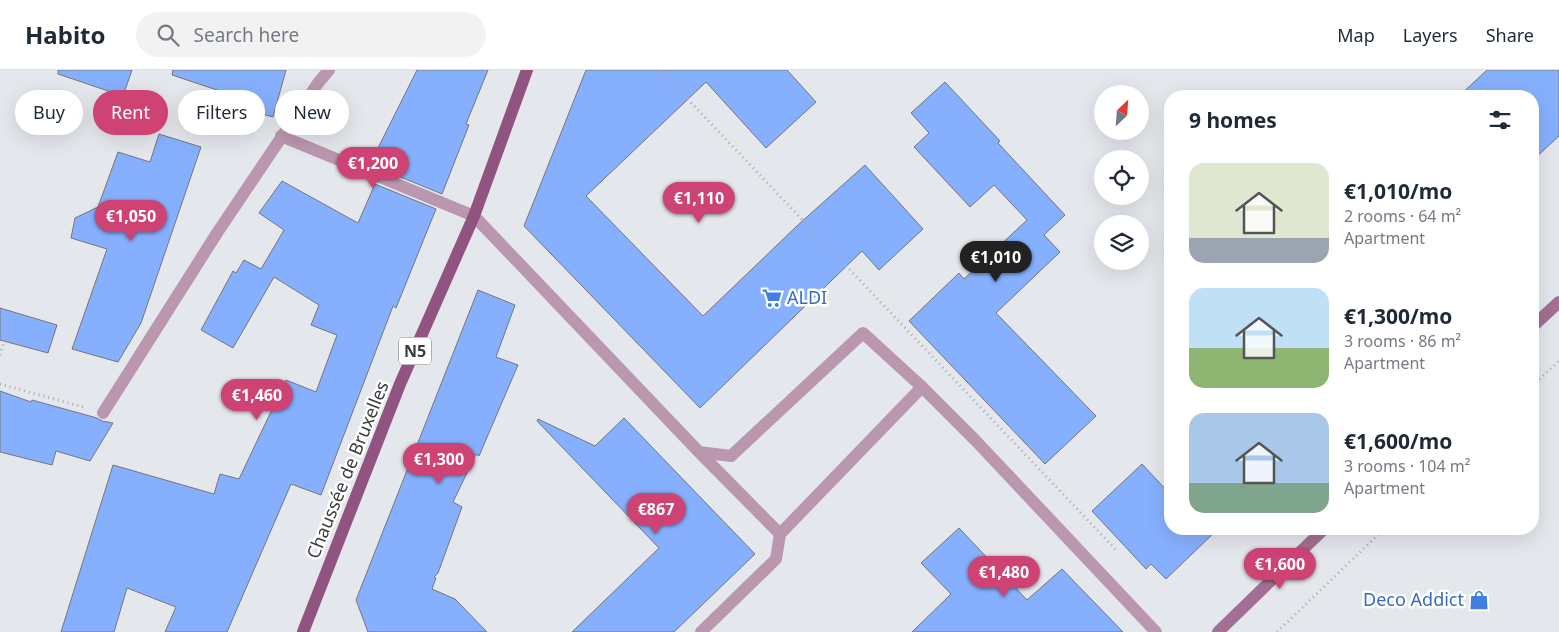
<!DOCTYPE html>
<html lang="en">
<head>
<meta charset="utf-8">
<style>
  :root { --surface:#fff; --page:#f2f2f3; --text:#1f2937; --muted:#747a83; --line:#e0e1e3; --accent:#cf4374 }
  body { margin:0; font-family:"Noto Sans",sans-serif; background:var(--page); color:var(--text); height:100vh; display:flex; flex-direction:column; font-size:19px; white-space:nowrap }
  * { box-sizing:border-box; margin:0 }
  p { font-size:16px; color:var(--muted) }
  .icon { flex:none; width:28px; height:28px; fill:none; stroke:currentColor; stroke-width:2; stroke-linecap:round; stroke-linejoin:round }
  .map { position:relative; flex:1; overflow:hidden }
  .panel { position:absolute; left:1164px; top:20px; width:375px; height:445px; display:flex; flex-direction:column; background:var(--surface); border-radius:20px; box-shadow:0 5px 20px #0002 }
  .panel>* { flex:none }
  .banner { position:absolute; left:15px; top:20px; width:475px; height:45px; display:flex; gap:10px }
  .needle { width:32px; rotate:25deg }
  .buttons { position:absolute; left:1094px; top:15px; display:grid; gap:10px }
  .buttons a { display:grid; place-items:center; width:55px; height:55px; border-radius:50%; background:var(--surface); box-shadow:0 5px 20px #0002; font-size:25px }
  .price { position:absolute; translate:-50% -42px; padding:0 11px; border-radius:18px; background:var(--accent); color:#fff; font-size:16px; line-height:32px; filter:drop-shadow(0 1px 2px #0008) }
  .price::after { content:''; position:absolute; left:50%; top:30px; width:15px; height:11px; margin-left:-8px; background:inherit; clip-path:polygon(0 0,100% 0,50% 100%) }
  .price.selected { background:#222; color:#fff }
  ul { padding:0; list-style:none }
  li { display:flex; align-items:center; gap:15px; height:125px; padding:0 25px }
  li span { display:grid; place-items:center; flex:none; width:140px; height:100px; border-radius:15px; color:#555 }
  li>.icon { margin-inline-start:auto }
  span .icon { width:60px; height:60px; fill:#fffc; stroke-width:1 }
  li b { font-size:21px }
  h2 { display:flex; justify-content:space-between; align-items:center; height:60px; padding:0 25px; font-size:21px }
  .chip { padding:0 18px; border-radius:22px; background:var(--surface); box-shadow:0 5px 20px #0002; font-size:18px; line-height:45px }
  .chip.selected { background:var(--accent); color:#fff }
  header { display:flex; align-items:center; gap:30px; box-sizing:border-box; height:70px; padding:0 25px; background:var(--surface); border-bottom:1px solid var(--line) }
  header strong { font-size:24px }
  nav { display:flex; gap:28px; margin-inline-start:auto; font-size:18px }
  .search { width:350px; height:45px; background:var(--page); display:flex; align-items:center; gap:12px; box-sizing:border-box; padding:0 18px; border-radius:28px; color:var(--muted); font-size:19px }
  .map>svg:first-child { display:block }
  .building { fill:#86b0fe; stroke:#74767b }
  .lines { fill:none; stroke-linecap:round; stroke-linejoin:round }
  .path { stroke:#a8aaae; stroke-width:3; stroke-dasharray:1 4; stroke-linecap:butt }
  .service { stroke:#ba97af; stroke-width:12 }
  .minor { stroke:#ba97af; stroke-width:12 }
  .secondary { stroke:#a36f94; stroke-width:12 }
  .primary { stroke:#915380; stroke-width:12 }
  .labels { text-anchor:middle; stroke-width:5; stroke-linejoin:round; paint-order:stroke }
  .shield { fill:#fff; stroke:#747677; stroke-width:1 }
  .shield-label { font-size:16px; font-weight:bold; fill:#393b3d }
  .shop-label { font-size:18px; fill:#366cbe; stroke:#fff; text-anchor:start }
  .street-label { font-size:18px; fill:#393b3d; stroke:#fff }
</style>
</head>
<body>
<header>
<strong>Habito</strong>
<div class="search"><svg class="icon" aria-label="search" viewBox="0 0 24 24"><circle cx="10" cy="10" r="6"/><path d="M15 15l6 6"/></svg>Search here</div>
<nav><a>Map</a><a>Layers</a><a>Share</a></nav>
</header>
<div class="map">
<svg width="1559" height="562" viewBox="0 0 1559 562">
  <rect width="100%" height="100%" fill="#e4e7ec"/>
  <g class="building">
    <polygon points="58,0 132,0 123,26 58,4"/>
    <polygon points="173,0 286,0 273,47 258,43 252,63 221,55 227,35 216,31 220,21 172,5"/>
    <polygon points="417,0 488,0 466,54 469,55 442,124 381,99 386,88 375,84"/>
    <polygon points="586,0 787,0 816,32 766,78 706,12 586,126 703,246 799,154 865,95 923,159 879,200 862,181 700,338 524,156"/>
    <polygon points="1487,0 1559,0 1559,66 1532,91 1532,26 1459,26"/>
    <polygon points="945,12 1000,71 998,73 1065,145 1044,165 1060,182 996,243 1096,346 1045,394 909,251 959,203 964,209 1027,150 994,115 970,137 914,77 929,63 911,43"/>
    <polygon points="159,64 201,77 141,253 118,292 72,279 107,179 71,168 75,148 98,137 118,82 150,92"/>
    <polygon points="282,111 358,153 375,114 436,139 396,238 393,236 321,425 291,414 227,562 165,562 176,537 127,518 114,562 61,562 113,395 214,424 220,404 239,409 286,310 316,322 337,265 311,255 319,235 274,207 233,278 201,260 233,201 236,203 244,190 261,199 284,160 259,143"/>
    <polygon points="478,220 515,235 496,287 518,295 479,386 476,384 453,432 462,437 438,503 434,507 436,508 432,519 455,529 487,562 368,562 356,530"/>
    <polygon points="0,238 57,255 48,283 0,270"/>
    <polygon points="0,321 31,332 32,330 97,348 102,351 113,353 90,391 56,381 52,395 0,382"/>
    <polygon points="624,348 755,484 674,562 572,562 659,478 537,351 538,349 595,376"/>
    <polygon points="1142,394 1170,424 1170,459 1218,459 1166,509 1151,494 1146,499 1092,441"/>
    <polygon points="959,458 1027,530 1062,499 1123,562 912,562 951,524 921,493"/>
  </g>
  <g class="lines">
    <g class="path">
      <polyline points="660,0 1118,482"/>
      <polyline points="0,285 11,248"/>
      <polyline points="0,314 83,337"/>
      <polyline points="1532,316 1559,291"/>
      <polyline points="1277,562 1384,459"/>
    </g>
    <g class="service">
      <polyline points="474,146 699,382 780,464 922,317 863,263 731,386 699,382"/>
      <polyline points="922,317 975,370 1156,562"/>
      <polyline points="701,562 776,489 780,464"/>
    </g>
    <g class="minor">
      <polyline points="281,66 474,146"/>
      <polyline points="103,343 217,163 318,13 329,0"/>
    </g>
    <g class="secondary">
      <polyline points="1532,257 1559,232"/>
      <polyline points="1218,562 1324,459"/>
    </g>
    <polyline class="primary" points="303,562 400,314 474,146 527,0"/>
  </g>
  <defs>
    <symbol id="supermarket-bare" viewBox="-9 -9 18 18"><path d="M-6-5.5h2.5l.6 2H6L4.5 2H-2.5L-4.4-4H-6ZM-1.5 3.2a1.3 1.3 0 1 0 .1 0ZM3 3.2a1.3 1.3 0 1 0 .1 0Z" fill="#3f7fe0" stroke="#fff" stroke-width="2.5" paint-order="stroke"/></symbol>
    <symbol id="shop-bare" viewBox="-9 -9 18 18"><path d="M-5-2.5h2.3a2.7 3.5 0 0 1 5.4 0H5L5.5 6h-11ZM-1.5-2.5h3a1.5 2.3 0 0 0-3 0Z" fill="#3f7fe0" stroke="#fff" stroke-width="2.5" paint-order="stroke"/></symbol>
  </defs>
  <g fill-rule="evenodd">
    <use href="#supermarket-bare" x="758" y="214" width="28" height="28"/>
    <use href="#shop-bare" x="1465" y="516" width="28" height="28"/>
  </g>
  <g class="labels">
    <rect class="shield" x="399" y="267.5" width="32" height="27" rx="4"/>
    <g class="shield-label">
      <text x="415" y="287">N5</text>
    </g>
    <g class="shop-label">
      <text x="787" y="234">ALDI</text>
      <text x="1464" y="536" text-anchor="end">Deco Addict</text>
    </g>
    <g class="street-label">
      <text transform="translate(348 400) rotate(-68)" y="6">Chaussée de Bruxelles</text>
    </g>
  </g>
</svg>
<div class="buttons">
<a><svg class="needle" viewBox="-14 -14 28 28"><path d="M0-13l5 13h-10z" fill="#e53935"/><path d="M0 13l5-13h-10z" fill="#747a83"/></svg></a>
<a><svg class="icon" aria-label="locate" viewBox="0 0 24 24"><circle cx="12" cy="12" r="6"/><path d="M12 2v4M12 18v4M2 12h4M18 12h4"/></svg></a>
<a><svg class="icon" aria-label="layers" viewBox="0 0 24 24"><path d="M12 4l9 5-9 5-9-5zM3 14l9 5 9-5"/></svg></a>
</div>
<b class="price" style="left:373px;top:119px">€1,200</b>
<b class="price" style="left:699px;top:154px">€1,110</b>
<b class="price" style="left:131px;top:172px">€1,050</b>
<b class="price selected" style="left:996px;top:213px">€1,010</b>
<b class="price" style="left:257px;top:351px">€1,460</b>
<b class="price" style="left:439px;top:415px">€1,300</b>
<b class="price" style="left:656px;top:465px">€867</b>
<b class="price" style="left:1280px;top:520px">€1,600</b>
<b class="price" style="left:1004px;top:528px">€1,480</b>
<div class="banner">
<a class="chip">Buy</a>
<a class="chip selected">Rent</a>
<a class="chip">Filters</a>
<a class="chip">New</a>
</div>
<section class="panel">
<h2>9 homes<svg class="icon" aria-label="filters" viewBox="0 0 24 24"><path d="M4 7h16M4 17h16"/><circle cx="9" cy="7" r="2"/><circle cx="15" cy="17" r="2"/></svg></h2>
<ul>
<li><span style="background:linear-gradient(#dfe7d0 75%,#9aa5b1 0)"><svg class="icon" aria-label="home" viewBox="0 0 24 24"><path d="M3 11l9-7 9 7M6 9v11h12V9"/></svg></span><div><b>€1,010/mo</b><p>2 rooms · 64 m²</p><p>Apartment</p></div></li>
<li><span style="background:linear-gradient(#bfe0f5 60%,#8fb573 0)"><svg class="icon" aria-label="home" viewBox="0 0 24 24"><path d="M3 11l9-7 9 7M6 9v11h12V9"/></svg></span><div><b>€1,300/mo</b><p>3 rooms · 86 m²</p><p>Apartment</p></div></li>
<li><span style="background:linear-gradient(#a9c7e8 70%,#7fa58c 0)"><svg class="icon" aria-label="home" viewBox="0 0 24 24"><path d="M3 11l9-7 9 7M6 9v11h12V9"/></svg></span><div><b>€1,600/mo</b><p>3 rooms · 104 m²</p><p>Apartment</p></div></li>
</ul>
</section>
</div>
</body>
</html>
